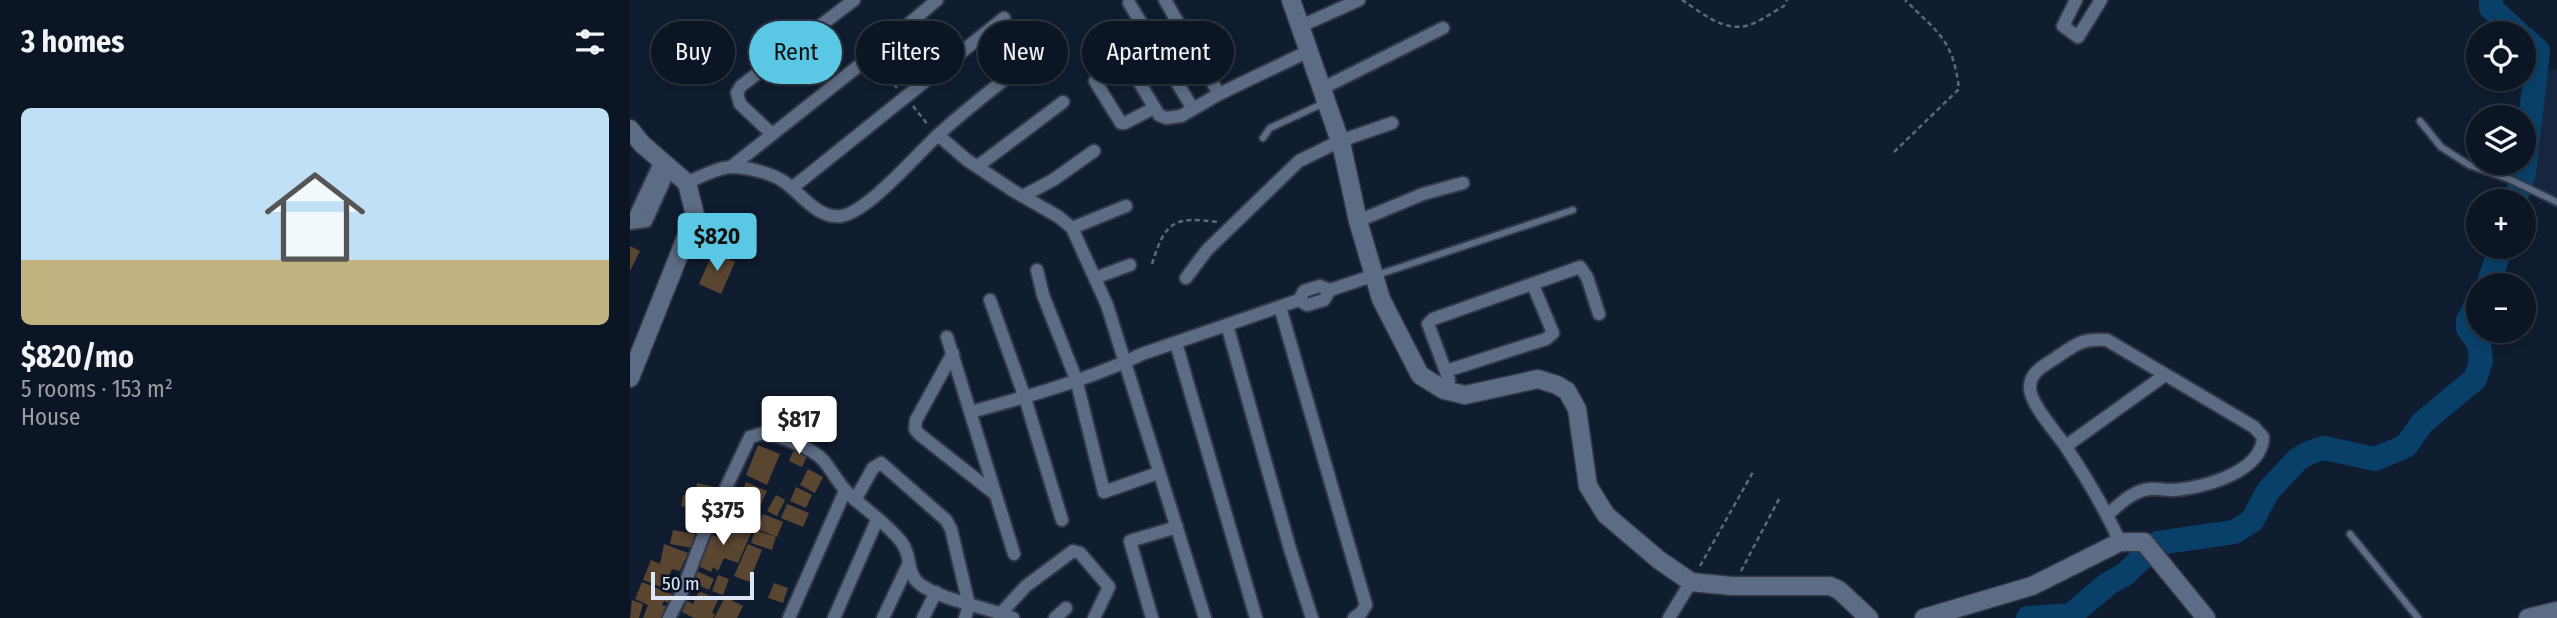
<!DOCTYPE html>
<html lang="en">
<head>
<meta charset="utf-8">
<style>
  :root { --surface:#0c1524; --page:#1a2231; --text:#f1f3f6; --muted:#9a9fa6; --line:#2c3441; --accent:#5ac8e5 }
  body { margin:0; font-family:"Fira Sans Condensed",sans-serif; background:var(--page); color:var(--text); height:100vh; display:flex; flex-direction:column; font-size:26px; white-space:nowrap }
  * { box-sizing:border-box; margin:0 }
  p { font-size:23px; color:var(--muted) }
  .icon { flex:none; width:38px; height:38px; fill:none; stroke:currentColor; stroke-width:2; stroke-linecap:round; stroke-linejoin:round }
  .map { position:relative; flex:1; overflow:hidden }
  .drawer { display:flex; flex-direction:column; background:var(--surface); width:630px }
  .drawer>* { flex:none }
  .top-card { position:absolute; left:21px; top:21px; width:665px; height:63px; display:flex; gap:14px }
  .controls { position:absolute; left:1836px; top:21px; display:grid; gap:14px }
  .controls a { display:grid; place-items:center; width:70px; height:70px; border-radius:50%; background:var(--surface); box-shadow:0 4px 10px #0003,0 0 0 2px var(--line); font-size:35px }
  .scale { position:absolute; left:21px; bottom:18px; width:103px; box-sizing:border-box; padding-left:7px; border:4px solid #dee7f5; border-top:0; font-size:19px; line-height:24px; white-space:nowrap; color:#dee7f5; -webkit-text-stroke:5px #081326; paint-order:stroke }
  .price { position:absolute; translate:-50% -60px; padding:0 16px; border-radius:7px; background:#fff; color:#222; font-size:23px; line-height:46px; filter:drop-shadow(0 2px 4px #0008) }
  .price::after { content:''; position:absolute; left:50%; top:42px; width:21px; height:16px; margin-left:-10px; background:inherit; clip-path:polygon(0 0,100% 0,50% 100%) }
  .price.active { background:var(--accent); color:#111 }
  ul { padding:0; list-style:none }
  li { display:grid; align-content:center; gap:14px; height:371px; padding:0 21px }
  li+li { border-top:2px solid var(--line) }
  li span { display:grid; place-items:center; height:217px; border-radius:10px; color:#555 }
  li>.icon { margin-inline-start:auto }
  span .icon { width:126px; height:126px; fill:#fffc; stroke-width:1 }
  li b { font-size:30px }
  h2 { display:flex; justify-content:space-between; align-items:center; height:84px; padding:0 21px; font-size:30px }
  .tag { padding:0 24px; border-radius:32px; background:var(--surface); box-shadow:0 4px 10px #0003,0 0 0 2px var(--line); font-size:24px; line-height:63px }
  .tag.active { background:var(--accent); color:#111 }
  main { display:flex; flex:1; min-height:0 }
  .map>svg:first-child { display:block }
  .built { fill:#16263f }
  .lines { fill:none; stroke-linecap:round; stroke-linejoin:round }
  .river { stroke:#094069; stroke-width:24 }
  .building { fill:#5a4531 }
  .lane-casing { stroke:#323848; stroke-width:10 }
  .street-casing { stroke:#323848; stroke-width:16 }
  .secondary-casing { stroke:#323848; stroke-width:21 }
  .path { stroke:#5d687a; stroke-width:2.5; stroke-dasharray:5 3.5; stroke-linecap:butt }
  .lane { stroke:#5d6c84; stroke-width:6 }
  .street { stroke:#5d6c84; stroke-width:12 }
  .secondary { stroke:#5d6c84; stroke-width:18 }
</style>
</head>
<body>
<main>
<section class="drawer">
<h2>3 homes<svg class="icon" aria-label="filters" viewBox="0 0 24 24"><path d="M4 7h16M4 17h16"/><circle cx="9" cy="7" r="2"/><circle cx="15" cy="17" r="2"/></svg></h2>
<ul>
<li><span style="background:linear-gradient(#bfe0f5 70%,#c2b280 0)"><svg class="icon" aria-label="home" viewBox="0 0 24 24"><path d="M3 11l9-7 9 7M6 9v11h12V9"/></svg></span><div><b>$820/mo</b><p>5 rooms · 153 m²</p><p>House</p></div></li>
</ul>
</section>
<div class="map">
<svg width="1927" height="618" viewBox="0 0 1927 618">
  <rect width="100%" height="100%" fill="#101c30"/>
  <polygon class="built" points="1927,69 1927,209 1894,190 1914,70"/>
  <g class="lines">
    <g class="river">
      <polyline points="1861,0 1861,8 1888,33"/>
      <polyline points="1885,201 1894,173 1908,51 1894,38"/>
      <polyline points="1858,285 1871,247"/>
      <polyline points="1398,618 1441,615 1479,583 1494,575 1528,543 1604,532 1622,521 1638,491 1668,459 1681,452 1694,448 1745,459 1776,446 1792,423 1845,379 1851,361 1849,344 1838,328 1838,320 1848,302"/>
    </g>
  </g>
  <g class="building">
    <polygon points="100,214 127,225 119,243 93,231"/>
    <polygon points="0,246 10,251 0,271"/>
    <polygon points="83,252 105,262 91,294 69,284"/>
    <polygon points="128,445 150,454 137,485 116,475"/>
    <polygon points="166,445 179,451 172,467 159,461"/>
    <polygon points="178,469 193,477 185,493 170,485"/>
    <polygon points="116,482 137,491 130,506 110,498"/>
    <polygon points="67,483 85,487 83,498 65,494"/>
    <polygon points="166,487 182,495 176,508 160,501"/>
    <polygon points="53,495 75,499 73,509 51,506"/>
    <polygon points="146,495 155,500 147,516 137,511"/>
    <polygon points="109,502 129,511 122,527 102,517"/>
    <polygon points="157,504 179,513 173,527 151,518"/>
    <polygon points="133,514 153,522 147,537 127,529"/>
    <polygon points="99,521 122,531 108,563 94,558 88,571 83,567 81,572 64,564 78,533 92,539"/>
    <polygon points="43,530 65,534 63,548 40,544"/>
    <polygon points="125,530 146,537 142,550 121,543"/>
    <polygon points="34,544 58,553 50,571 42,569 34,588 13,580 21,560 30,564"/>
    <polygon points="118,544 132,550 119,582 104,576"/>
    <polygon points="63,569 84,579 79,590 58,580"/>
    <polygon points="88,575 99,579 93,595 82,591"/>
    <polygon points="12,582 46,596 42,604 34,601 32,605 42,608 37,618 13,618 18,605 5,599"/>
    <polygon points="144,583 158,588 153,603 138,598"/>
    <polygon points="69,591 88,600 82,613 85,614 83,618 64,618 52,612 57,601 63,604"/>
    <polygon points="95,597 113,606 107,618 84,618"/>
    <polygon points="2,600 13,604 9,618 0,618"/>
  </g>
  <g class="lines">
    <defs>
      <g id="lane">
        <polyline points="1790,121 1811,147 1839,165 1879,179 1927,202"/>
        <polyline points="633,138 640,128 694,103"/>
        <polyline points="747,275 943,210"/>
        <polyline points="1720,534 1788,618"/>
      </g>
      <g id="street">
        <polyline points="535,0 589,94"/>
        <polyline points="1446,0 1433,26 1448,37 1471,0"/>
        <polyline points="499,3 563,109"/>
        <polyline points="671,26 729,0"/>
        <polyline points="491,52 529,115 536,118 551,116 589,94 679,51"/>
        <polyline points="465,81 491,123 495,123 524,108"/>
        <polyline points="693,88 813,28"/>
        <polyline points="142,134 110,104 107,93 111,86 224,0"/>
        <polyline points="308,135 337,160 382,190 429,217 442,228 477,305 575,618"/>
        <polyline points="348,166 433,102"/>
        <polyline points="101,167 241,56 307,0"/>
        <path d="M 57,183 C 69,177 89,167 102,167 C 117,167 141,173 153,181 C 171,193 187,219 211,216 C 238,212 286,155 308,135 C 338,107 371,83 403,57"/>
        <polyline points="162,188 374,18"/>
        <polyline points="393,196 423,180 464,151"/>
        <polyline points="728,221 793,194 833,183"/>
        <polyline points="0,223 16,221 40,168"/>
        <polyline points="2,223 31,161"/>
        <polyline points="442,228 496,206"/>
        <polyline points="407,270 413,295 446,379 474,492 528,473"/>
        <polyline points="465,278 500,265"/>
        <polyline points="556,278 577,250 669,161 710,141 762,123"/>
        <polyline points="360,300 395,398 432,520"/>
        <polyline points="669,300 677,305 694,300 700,290"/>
        <polyline points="650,307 736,605 731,613 724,618"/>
        <polyline points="597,325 660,549 682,618"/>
        <polyline points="317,337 384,554"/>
        <polyline points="546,343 626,618"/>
        <polyline points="323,353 286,420 285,429 289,434 365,494"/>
        <polyline points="816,371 916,339 923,333 903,285"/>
        <polyline points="814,390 819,380 798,324 803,319 950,267 957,277 969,314"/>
        <path d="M 341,412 C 396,397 461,379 512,354 L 669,300 L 674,291 L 690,286 L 700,290 L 745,275"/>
        <polyline points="1436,446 1535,375"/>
        <polyline points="225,500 243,468 251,463 316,520 321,529 339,605 335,618"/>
        <path d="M 1477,515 C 1489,505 1502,491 1519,489 C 1526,488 1534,490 1541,490 C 1570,489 1632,473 1633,437 L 1624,427 L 1477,340 C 1453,338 1446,344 1427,357 C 1416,365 1400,371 1400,387 C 1399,403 1427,433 1436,447 C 1456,477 1475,509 1490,542"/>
        <polyline points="371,613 396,586 443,551 450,553 479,587 464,618"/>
        <path d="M 39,618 L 50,597 L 73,536 L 120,437 C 121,437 130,434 130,434 C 146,433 184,449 194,461 C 203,472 209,485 220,495 C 236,510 260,526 272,543 C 282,556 276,575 291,585 C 314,601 357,607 383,618"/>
        <polyline points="159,618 215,491"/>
        <polyline points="204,618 247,520"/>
        <polyline points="253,618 278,565"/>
        <polyline points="293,618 306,592"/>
        <polyline points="425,618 436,608"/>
        <polyline points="522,618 500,541 547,527"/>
        <polyline points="1039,618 1061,582"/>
      </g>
      <g id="secondary">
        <polyline points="661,0 712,147 728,221 751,299 790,375 814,390 835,395 908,379 927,385 937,391 947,409 958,486 976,515 1029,560 1061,582 1102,586 1200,586 1209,590 1239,618"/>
        <polyline points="0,129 12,144 57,183 65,215 0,378"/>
        <polyline points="1294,618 1402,586 1490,542 1514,542 1576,618"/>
        <polyline points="1898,618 1927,611"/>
      </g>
    </defs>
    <use href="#lane" class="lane-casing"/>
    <use href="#street" class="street-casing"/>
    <use href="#secondary" class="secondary-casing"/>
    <g class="path">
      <path d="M 1052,0 C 1071,12 1094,33 1119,25 C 1131,21 1143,12 1154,6 L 1157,0"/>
      <polyline points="248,66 267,88"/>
      <polyline points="283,106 298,125"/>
      <path d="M 1264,152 L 1329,89 C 1323,39 1308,33 1275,0"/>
      <path d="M 522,264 C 535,222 543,216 587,222"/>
      <polyline points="1070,566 1123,472"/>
      <polyline points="1111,571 1150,497"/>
    </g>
    <use href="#lane" class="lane"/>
    <use href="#street" class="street"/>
    <use href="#secondary" class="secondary"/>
  </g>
</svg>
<div class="controls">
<a><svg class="icon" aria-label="locate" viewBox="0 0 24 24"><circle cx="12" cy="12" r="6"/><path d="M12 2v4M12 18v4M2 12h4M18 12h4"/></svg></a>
<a><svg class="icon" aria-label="layers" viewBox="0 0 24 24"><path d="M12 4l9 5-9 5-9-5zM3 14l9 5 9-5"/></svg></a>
<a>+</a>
<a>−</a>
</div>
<div class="scale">50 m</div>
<b class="price active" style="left:87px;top:273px">$820</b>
<b class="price" style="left:169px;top:456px">$817</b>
<b class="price" style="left:93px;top:547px">$375</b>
<div class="top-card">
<a class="tag">Buy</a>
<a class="tag active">Rent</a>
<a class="tag">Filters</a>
<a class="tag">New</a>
<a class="tag">Apartment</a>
</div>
</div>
</main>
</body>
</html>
